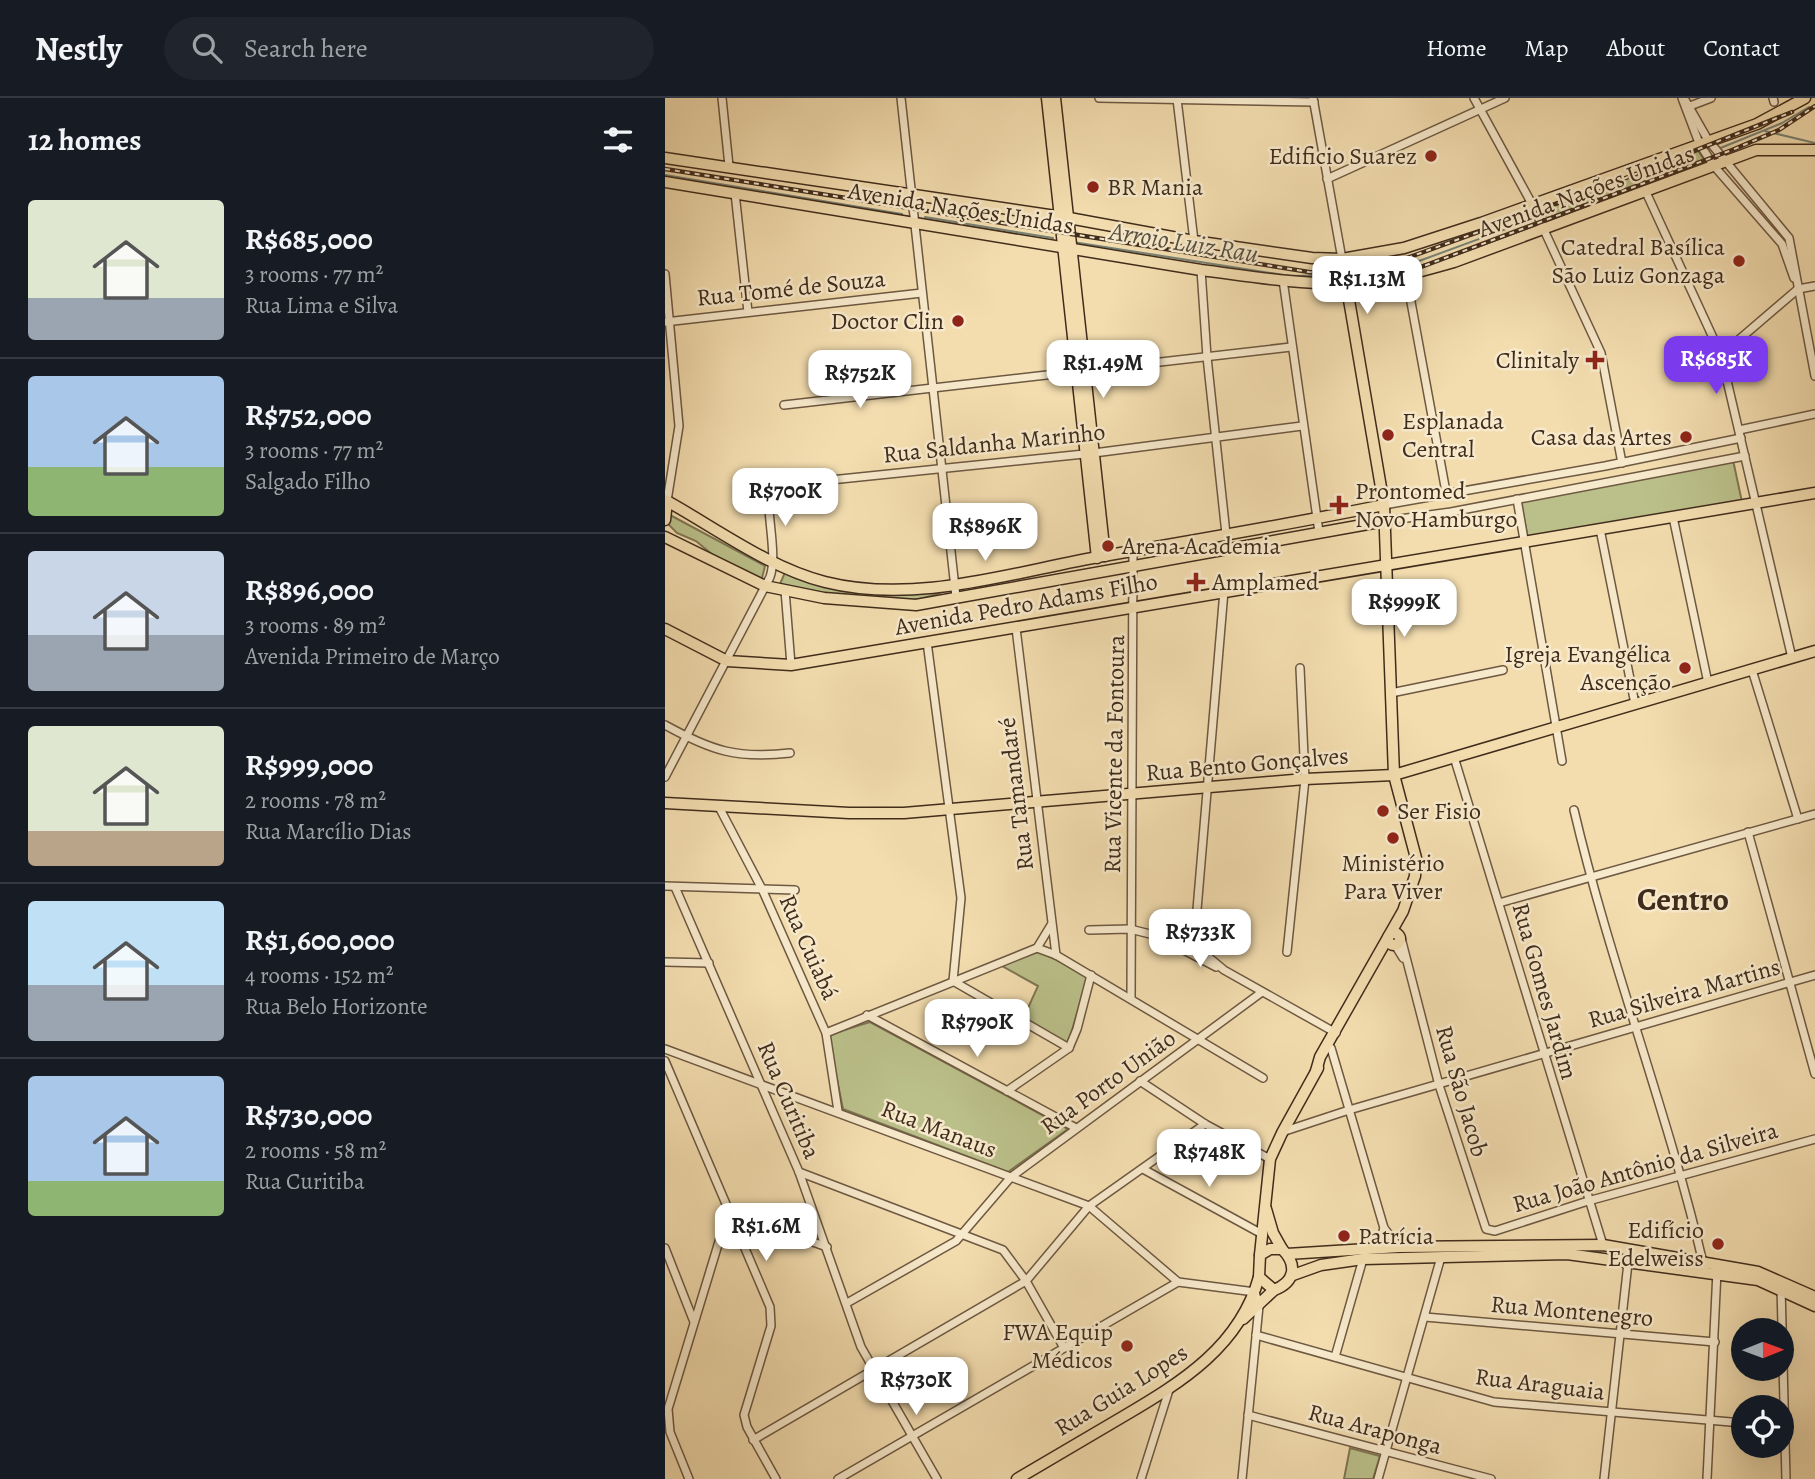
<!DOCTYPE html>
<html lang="en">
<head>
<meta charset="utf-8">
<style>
  :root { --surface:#171b24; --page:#20242c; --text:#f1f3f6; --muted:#9ea1a6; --line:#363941; --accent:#7c3aed }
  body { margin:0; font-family:Alegreya,serif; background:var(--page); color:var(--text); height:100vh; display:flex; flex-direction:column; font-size:26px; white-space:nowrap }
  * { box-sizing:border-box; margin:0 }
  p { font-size:23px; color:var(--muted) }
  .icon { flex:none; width:38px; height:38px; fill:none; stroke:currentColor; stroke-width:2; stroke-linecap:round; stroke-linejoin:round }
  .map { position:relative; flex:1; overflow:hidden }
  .details { display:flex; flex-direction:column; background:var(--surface); width:665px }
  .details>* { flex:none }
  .needle { width:46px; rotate:89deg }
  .controls { position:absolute; left:1066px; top:1220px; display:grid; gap:14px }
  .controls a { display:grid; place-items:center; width:63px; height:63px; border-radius:50%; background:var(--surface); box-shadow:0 7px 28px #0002; font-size:35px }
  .price { position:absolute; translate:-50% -60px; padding:0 16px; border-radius:14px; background:#fff; color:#222; font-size:23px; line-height:46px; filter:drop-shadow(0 2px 4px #0008) }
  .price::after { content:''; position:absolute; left:50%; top:42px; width:21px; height:16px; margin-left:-10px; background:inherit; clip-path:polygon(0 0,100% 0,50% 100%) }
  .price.selected { background:var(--accent); color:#fff }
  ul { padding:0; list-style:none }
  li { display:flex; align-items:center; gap:21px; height:175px; padding:0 28px }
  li+li { border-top:2px solid var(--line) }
  li span { display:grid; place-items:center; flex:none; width:196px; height:140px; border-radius:7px; color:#555 }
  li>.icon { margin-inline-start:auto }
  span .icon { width:84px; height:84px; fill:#fffc; stroke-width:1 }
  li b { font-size:30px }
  h2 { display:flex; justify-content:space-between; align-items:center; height:84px; padding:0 28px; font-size:30px }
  header { display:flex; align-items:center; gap:42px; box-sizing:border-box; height:98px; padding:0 35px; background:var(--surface); border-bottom:2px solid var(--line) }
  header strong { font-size:33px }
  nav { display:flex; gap:38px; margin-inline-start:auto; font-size:24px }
  .search { width:490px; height:63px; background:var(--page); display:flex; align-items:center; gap:18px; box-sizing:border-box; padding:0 24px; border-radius:38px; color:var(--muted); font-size:26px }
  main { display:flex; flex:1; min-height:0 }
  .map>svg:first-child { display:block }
  .green { fill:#bbc08a; stroke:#7e7653; stroke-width:2 }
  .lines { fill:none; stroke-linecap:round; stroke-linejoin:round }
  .stream { stroke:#778274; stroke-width:2 }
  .minor-casing { stroke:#6d5841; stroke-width:10 }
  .major-casing { stroke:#402c1c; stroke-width:13 }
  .minor { stroke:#f7e9cb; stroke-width:7 }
  .major { stroke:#f3ddaf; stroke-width:10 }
  .rail-casing { stroke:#402c1c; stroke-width:4.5 }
  .rail { stroke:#f7e9cb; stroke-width:2; stroke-dasharray:5; stroke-linecap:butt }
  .poi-dot { fill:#8f2418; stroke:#f7e9cb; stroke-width:2.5 }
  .labels { text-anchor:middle; stroke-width:5; stroke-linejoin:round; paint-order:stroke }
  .poi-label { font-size:24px; fill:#402c1c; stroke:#f7e9cb; text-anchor:end }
  .street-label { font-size:24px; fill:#402c1c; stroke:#f7e9cb }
  .water-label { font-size:26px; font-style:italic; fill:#575040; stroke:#f7e9cb }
  .district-label { font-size:32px; font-weight:bold; fill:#402c1c; stroke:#f7e9cb }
</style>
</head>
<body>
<header>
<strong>Nestly</strong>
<div class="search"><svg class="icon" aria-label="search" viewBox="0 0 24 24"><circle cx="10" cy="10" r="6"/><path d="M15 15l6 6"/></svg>Search here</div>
<nav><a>Home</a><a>Map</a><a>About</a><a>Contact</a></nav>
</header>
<main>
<section class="details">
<h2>12 homes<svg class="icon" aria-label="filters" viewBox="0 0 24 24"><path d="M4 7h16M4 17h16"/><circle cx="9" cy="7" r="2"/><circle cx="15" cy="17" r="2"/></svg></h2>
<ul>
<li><span style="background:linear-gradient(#dfe7d0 70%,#9aa5b1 0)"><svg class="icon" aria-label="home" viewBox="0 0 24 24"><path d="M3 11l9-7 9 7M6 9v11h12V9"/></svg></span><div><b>R$685,000</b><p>3 rooms · 77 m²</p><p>Rua Lima e Silva</p></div></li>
<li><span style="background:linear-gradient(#a9c7e8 65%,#8fb573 0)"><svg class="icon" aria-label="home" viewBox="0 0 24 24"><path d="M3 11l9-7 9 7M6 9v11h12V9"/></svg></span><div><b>R$752,000</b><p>3 rooms · 77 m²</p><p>Salgado Filho</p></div></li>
<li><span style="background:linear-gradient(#c9d6e8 60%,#9aa5b1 0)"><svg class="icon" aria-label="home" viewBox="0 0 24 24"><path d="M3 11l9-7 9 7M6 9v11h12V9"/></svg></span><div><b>R$896,000</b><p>3 rooms · 89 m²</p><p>Avenida Primeiro de Março</p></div></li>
<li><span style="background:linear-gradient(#dfe7d0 75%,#b9a48a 0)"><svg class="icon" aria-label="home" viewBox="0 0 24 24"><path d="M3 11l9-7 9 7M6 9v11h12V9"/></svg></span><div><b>R$999,000</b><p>2 rooms · 78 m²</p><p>Rua Marcílio Dias</p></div></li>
<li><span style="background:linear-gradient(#bfe0f5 60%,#9aa5b1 0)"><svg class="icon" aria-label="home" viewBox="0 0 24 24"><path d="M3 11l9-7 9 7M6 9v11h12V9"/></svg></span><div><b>R$1,600,000</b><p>4 rooms · 152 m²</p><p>Rua Belo Horizonte</p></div></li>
<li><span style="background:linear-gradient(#a9c7e8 75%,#8fb573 0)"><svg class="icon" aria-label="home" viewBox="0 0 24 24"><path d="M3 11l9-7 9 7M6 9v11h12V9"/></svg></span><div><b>R$730,000</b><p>2 rooms · 58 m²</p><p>Rua Curitiba</p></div></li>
</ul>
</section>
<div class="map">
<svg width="1150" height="1381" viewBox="0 0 1150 1381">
  <rect width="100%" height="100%" fill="#f3ddaf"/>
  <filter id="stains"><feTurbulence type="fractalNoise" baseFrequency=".00286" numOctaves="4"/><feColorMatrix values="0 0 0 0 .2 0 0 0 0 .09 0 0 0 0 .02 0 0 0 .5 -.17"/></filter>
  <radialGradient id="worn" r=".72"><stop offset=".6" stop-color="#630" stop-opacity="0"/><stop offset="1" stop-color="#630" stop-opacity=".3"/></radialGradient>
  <g class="green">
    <polygon points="1031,50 1043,67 877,126 871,115"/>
    <polygon points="1068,362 1077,404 863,441 856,405 874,398"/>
    <polygon points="5,417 100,468 96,484 60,467 31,443 12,435 4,427"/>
    <path d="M 121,472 L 199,494 L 277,494 C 228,516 166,495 115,486 Z"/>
    <polygon points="372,852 423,878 403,946 358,921 373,888 335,867"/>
    <polygon points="205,924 403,1031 343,1074 178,1011 163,937"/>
    <polygon points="685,1350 715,1358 708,1381 679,1381"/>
  </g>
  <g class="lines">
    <g class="stream">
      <polyline points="1100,33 1150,45"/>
      <polyline points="1053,51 1117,25 1144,9"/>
      <polyline points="0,77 237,116"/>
      <polyline points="260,119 388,140"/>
      <polyline points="408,144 625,178 667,177"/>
      <polyline points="684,176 754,163 863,123"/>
    </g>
    <defs>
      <g id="minor">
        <polyline points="57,0 64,68"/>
        <polyline points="236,0 291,499"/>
        <polyline points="434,0 649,4"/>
        <polyline points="648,0 677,161"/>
        <polyline points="809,0 867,106 936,255 957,365"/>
        <polyline points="1017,0 1034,45 1049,68 1117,146 1129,180"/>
        <polyline points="1019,0 1043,42 1124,140 1150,278"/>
        <polyline points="1108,0 1109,4"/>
        <polyline points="512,1 529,143"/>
        <polyline points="1025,8 1046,0"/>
        <polyline points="662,81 840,0"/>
        <polyline points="980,92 1056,257 1127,560"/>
        <polyline points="70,95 83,214"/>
        <polyline points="536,172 542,259 561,436"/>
        <polyline points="0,176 14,328 2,403"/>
        <polyline points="741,177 781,394"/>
        <polyline points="618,182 654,434"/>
        <polyline points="1133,191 1150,188"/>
        <polyline points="0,224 257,195"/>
        <polyline points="1056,257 1133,191"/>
        <polyline points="119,307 626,249"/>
        <polyline points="1074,332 1150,316"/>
        <polyline points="852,401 897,663"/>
        <polyline points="719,407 940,368 1076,340"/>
        <polyline points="1008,419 1043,585"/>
        <polyline points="720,423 786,414 1080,358"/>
        <polyline points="935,431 970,606"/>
        <polyline points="120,492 126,567"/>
        <polyline points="351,530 391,857"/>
        <polyline points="262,544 296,800 288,883 404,950"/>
        <polyline points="1087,572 1133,721"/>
        <polyline points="726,595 838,572"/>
        <path d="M 0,627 C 47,653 72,661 125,655"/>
        <polyline points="789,659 938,1147"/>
        <path d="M 0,679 L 105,479 C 114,454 97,401 107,388 L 429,355 L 637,328"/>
        <polyline points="54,709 97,791 161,935 173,1013"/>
        <path d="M 909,712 C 945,866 1003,1014 1039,1169"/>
        <polyline points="1083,734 1150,976"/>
        <polyline points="0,788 130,792"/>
        <polyline points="10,789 134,1074 196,1249 272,1381"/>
        <polyline points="834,805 1150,716"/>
        <polyline points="424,832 465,831 529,847 559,872 671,935"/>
        <polyline points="494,839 551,869"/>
        <polyline points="736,840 774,987 821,1131 830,1133 923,1103 1150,1041"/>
        <polyline points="529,847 559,493"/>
        <polyline points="730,847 738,860"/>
        <polyline points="372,850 391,857 598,980"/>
        <polyline points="622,854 640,681 635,570"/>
        <polyline points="0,864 44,865"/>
        <polyline points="466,900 468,454"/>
        <polyline points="202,917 411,1030"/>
        <polyline points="161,935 372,850 386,827"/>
        <polyline points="666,950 719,1130 734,1149"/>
        <polyline points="0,951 424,1108 513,1184"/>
        <polyline points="0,963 105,1209 106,1228 79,1317 82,1329 111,1381"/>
        <polyline points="475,983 540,1026 605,1061"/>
        <polyline points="342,993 404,950 412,931 426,877"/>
        <polyline points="617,1034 684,1012 1150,877"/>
        <polyline points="478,1071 597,1136"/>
        <polyline points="134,1074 338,1152 361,1183 399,1250"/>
        <polyline points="0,1150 29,1224"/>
        <polyline points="713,1150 719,1130"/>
        <polyline points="1116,1189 1121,1381"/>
        <polyline points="182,1205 291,1143 346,1079 597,894"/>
        <polyline points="760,1219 1050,1244"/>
        <polyline points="591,1237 829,1304 1078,1325"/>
        <polyline points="670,1259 698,1161"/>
        <polyline points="583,1317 826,1381"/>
        <polyline points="88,1342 361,1183 424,1108 540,1026"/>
        <polyline points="24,1381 5,1334 3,1311 63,1114 162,1149"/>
        <polyline points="173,1381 513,1184 590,1194 594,1208 577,1381"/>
        <polyline points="476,1381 504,1292"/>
        <polyline points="713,1381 776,1159"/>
        <polyline points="939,1381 963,1165"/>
        <polyline points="1042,1381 1052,1173"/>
      </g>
      <g id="major">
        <polyline points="382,0 432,460"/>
        <polyline points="390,0 440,458"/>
        <polyline points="0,60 404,120 529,143 647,160 677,161 739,150 816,125 1092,26 1140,0"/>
        <path d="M 0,84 L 536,172 C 584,178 634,187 683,185 C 719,184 754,174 789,164 L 1091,52 L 1150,52"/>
        <path d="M 0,402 C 51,430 104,470 160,484 C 252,507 347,474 438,458 C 532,442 626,426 719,407"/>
        <polyline points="0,422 2,403"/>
        <polyline points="0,439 100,488 159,500 251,507 720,423"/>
        <polyline points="0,531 62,563 126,567 1150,395"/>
        <polyline points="0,705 184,715 239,715 640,681 729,677 1150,553"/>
        <circle cx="729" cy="841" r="6"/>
        <polyline points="651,973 655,959 738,813 750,778 751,760 729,677 719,407 677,161"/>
        <polyline points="601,1111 608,1135 617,1151"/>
        <path d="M 605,1151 L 617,1151 C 633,1167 630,1184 609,1192 L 594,1179 L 595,1157 Z"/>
        <polyline points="622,1156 734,1149 938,1147 1093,1174 1150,1199"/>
        <polyline points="595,1157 605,1061 617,1035 653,970"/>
        <polyline points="628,1177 656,1167 698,1161 902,1156 1093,1182 1150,1208"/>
        <polyline points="578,1221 609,1192"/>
        <path d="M 352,1381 C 388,1360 424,1339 459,1318 C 517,1284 575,1248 594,1179"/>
      </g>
    </defs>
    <use href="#minor" class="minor-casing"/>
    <use href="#major" class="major-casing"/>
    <use href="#minor" class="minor"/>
    <use href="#major" class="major"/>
    <defs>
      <g id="rail">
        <polyline points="0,71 644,174 685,179 725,177 748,172 1067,52 1114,32 1150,8"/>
        <polyline points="704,171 742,160 948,85 1127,14"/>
      </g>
    </defs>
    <use href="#rail" class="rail-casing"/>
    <use href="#rail" class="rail"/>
  </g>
  <g class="poi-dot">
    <circle cx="766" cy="58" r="7"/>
    <circle cx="428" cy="89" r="7"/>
    <circle cx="1074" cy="163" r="7"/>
    <circle cx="293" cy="223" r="7"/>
    <path d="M926.5 251.5h7v7h7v7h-7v7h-7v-7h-7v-7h7z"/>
    <circle cx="723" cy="337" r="7"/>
    <circle cx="1021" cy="339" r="7"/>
    <path d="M670.5 396.5h7v7h7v7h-7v7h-7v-7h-7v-7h7z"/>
    <circle cx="443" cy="448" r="7"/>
    <path d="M527.5 473.5h7v7h7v7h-7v7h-7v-7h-7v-7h7z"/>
    <circle cx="1020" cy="570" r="7"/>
    <circle cx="718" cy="713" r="7"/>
    <circle cx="728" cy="740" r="7"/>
    <circle cx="679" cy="1138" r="7"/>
    <circle cx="1053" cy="1146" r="7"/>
    <circle cx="462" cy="1248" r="7"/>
  </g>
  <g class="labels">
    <g class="poi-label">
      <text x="752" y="66">Edificio Suarez</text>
      <text x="442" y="97" text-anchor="start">BR Mania</text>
      <text x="1060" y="157">Catedral Basílica<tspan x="1060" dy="28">São Luiz Gonzaga</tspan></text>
      <text x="279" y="231">Doctor Clin</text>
      <text x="914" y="270">Clinitaly</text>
      <text x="737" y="331" text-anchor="start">Esplanada<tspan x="737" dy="28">Central</tspan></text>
      <text x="1007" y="347">Casa das Artes</text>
      <text x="690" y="401" text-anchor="start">Prontomed<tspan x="690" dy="28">Novo Hamburgo</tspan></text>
      <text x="457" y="456" text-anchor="start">Arena Academia</text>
      <text x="547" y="492" text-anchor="start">Amplamed</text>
      <text x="1006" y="564">Igreja Evangélica<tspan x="1006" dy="28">Ascenção</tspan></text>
      <text x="732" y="721" text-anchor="start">Ser Fisio</text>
      <text x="728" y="773" text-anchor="middle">Ministério<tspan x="728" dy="28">Para Viver</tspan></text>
      <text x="1039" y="1140">Edifício<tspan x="1039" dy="28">Edelweiss</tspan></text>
      <text x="693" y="1146" text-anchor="start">Patrícia</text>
      <text x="448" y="1242">FWA Equip<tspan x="448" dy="28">Médicos</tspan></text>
    </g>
    <g class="street-label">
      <text transform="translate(921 93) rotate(-20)" y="8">Avenida Nações Unidas</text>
      <text transform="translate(296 110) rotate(9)" y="8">Avenida Nações Unidas</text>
      <text transform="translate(126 190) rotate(-6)" y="8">Rua Tomé de Souza</text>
      <text transform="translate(329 345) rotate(-6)" y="8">Rua Saldanha Marinho</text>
      <text transform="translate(361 506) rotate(-10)" y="8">Avenida Pedro Adams Filho</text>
      <text transform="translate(449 656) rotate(-89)" y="8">Rua Vicente da Fontoura</text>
      <text transform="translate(582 666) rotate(-5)" y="8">Rua Bento Gonçalves</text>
      <text transform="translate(351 696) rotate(-97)" y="8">Rua Tamandaré</text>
      <text transform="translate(144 849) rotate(66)" y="8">Rua Cuiabá</text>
      <text transform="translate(880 893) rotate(74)" y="8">Rua Gomes Jardim</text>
      <text transform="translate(1019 895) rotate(-16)" y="8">Rua Silveira Martins</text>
      <text transform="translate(443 984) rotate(-36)" y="8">Rua Porto União</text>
      <text transform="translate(797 993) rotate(74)" y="8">Rua São Jacob</text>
      <text transform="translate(124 1002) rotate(67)" y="8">Rua Curitiba</text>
      <text transform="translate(274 1031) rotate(21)" y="8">Rua Manaus</text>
      <text transform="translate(980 1069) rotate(-16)" y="8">Rua João Antônio da Silveira</text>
      <text transform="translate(907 1213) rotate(5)" y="8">Rua Montenegro</text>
      <text transform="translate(875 1286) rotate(7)" y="8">Rua Araguaia</text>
      <text transform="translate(456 1292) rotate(-32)" y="8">Rua Guia Lopes</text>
      <text transform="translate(710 1331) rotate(15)" y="8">Rua Araponga</text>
    </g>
    <g class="water-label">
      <text transform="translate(519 144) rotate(9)" y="9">Arroio Luiz Rau</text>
    </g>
    <g class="district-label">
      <text x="1018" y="812">Centro</text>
    </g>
  </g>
  <rect width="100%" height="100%" filter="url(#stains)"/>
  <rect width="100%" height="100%" fill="url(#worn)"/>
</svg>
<div class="controls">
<a><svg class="needle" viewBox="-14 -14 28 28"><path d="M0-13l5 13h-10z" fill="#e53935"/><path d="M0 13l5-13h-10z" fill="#9ea1a6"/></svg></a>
<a><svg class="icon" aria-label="locate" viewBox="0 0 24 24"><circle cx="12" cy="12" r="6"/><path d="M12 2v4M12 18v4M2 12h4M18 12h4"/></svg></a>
</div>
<b class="price" style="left:702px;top:218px">R$1.13M</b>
<b class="price selected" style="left:1051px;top:298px">R$685K</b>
<b class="price" style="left:438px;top:302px">R$1.49M</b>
<b class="price" style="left:195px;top:312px">R$752K</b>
<b class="price" style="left:120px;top:430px">R$700K</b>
<b class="price" style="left:320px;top:465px">R$896K</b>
<b class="price" style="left:739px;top:541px">R$999K</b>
<b class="price" style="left:535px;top:871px">R$733K</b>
<b class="price" style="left:312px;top:961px">R$790K</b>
<b class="price" style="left:544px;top:1091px">R$748K</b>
<b class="price" style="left:101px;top:1165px">R$1.6M</b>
<b class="price" style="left:251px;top:1319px">R$730K</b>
</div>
</main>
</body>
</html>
